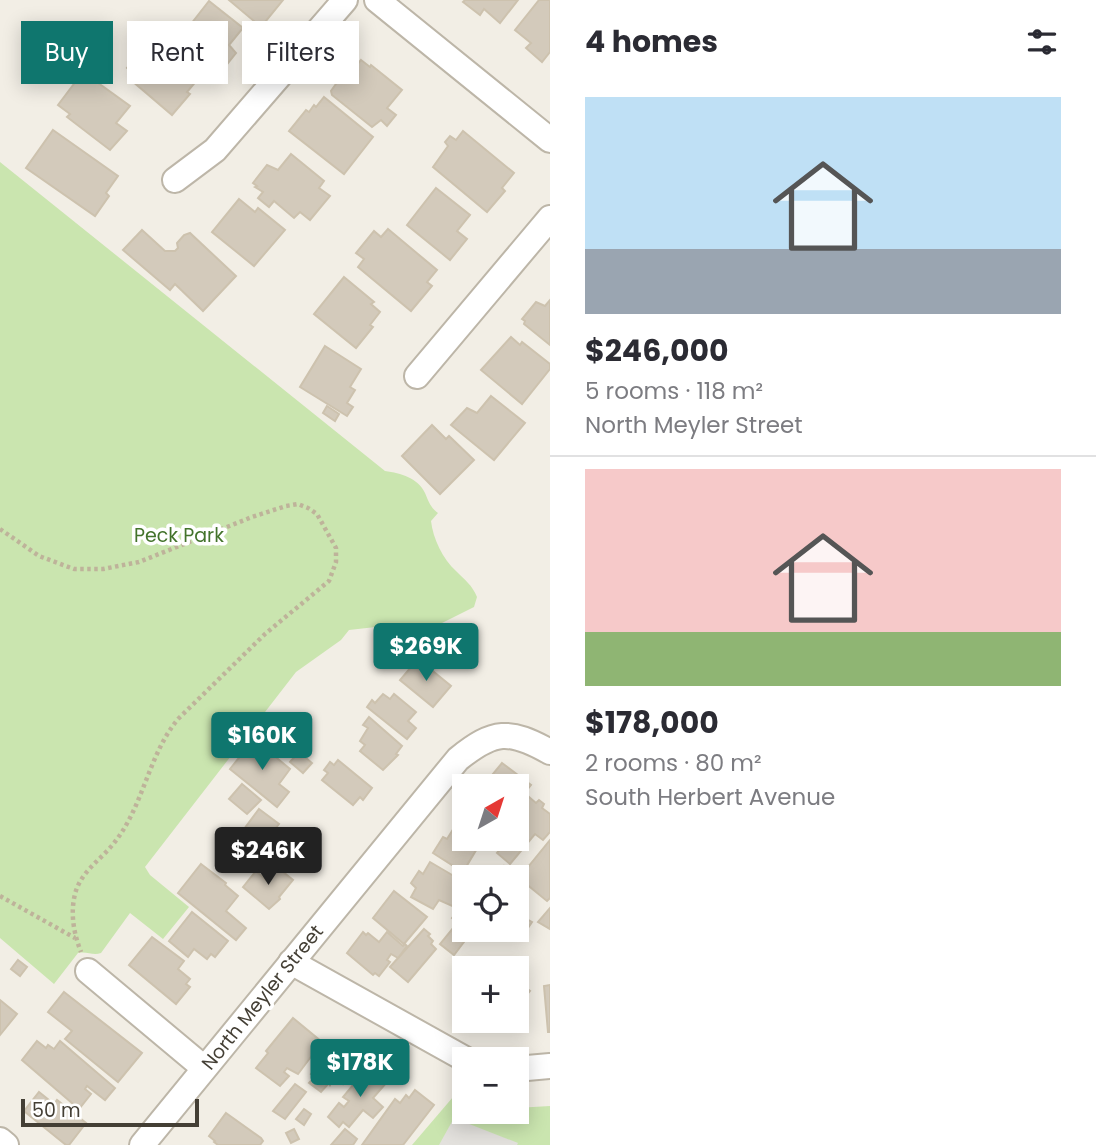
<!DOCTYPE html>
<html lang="en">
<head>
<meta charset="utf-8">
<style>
  :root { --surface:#fff; --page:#f7f7f7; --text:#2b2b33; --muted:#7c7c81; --line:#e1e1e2; --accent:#0f766e }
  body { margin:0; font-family:Poppins,sans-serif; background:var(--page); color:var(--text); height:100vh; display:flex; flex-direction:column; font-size:26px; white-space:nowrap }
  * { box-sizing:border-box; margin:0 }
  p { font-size:23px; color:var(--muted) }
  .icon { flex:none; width:38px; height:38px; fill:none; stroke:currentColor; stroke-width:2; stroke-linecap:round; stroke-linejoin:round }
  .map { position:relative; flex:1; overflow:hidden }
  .panel { display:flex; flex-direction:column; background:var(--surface); width:546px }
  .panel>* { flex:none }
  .guide { position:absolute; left:21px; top:21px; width:424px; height:63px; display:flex; gap:14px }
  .needle { width:46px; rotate:39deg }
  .fabs { position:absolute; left:452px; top:774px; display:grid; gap:14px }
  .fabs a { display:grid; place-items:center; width:77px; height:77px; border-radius:0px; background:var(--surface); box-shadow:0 4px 18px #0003; font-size:35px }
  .scale { position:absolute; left:21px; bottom:18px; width:178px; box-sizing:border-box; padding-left:7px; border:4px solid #443f35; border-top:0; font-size:19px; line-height:24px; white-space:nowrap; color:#443f35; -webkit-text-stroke:5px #fff; paint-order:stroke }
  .price { position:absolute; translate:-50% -60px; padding:0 16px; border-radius:7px; background:var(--accent); color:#fff; font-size:23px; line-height:46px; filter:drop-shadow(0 2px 4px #0008) }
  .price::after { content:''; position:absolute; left:50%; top:42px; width:21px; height:16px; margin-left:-10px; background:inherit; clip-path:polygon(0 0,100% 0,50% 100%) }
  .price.selected { background:#222; color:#fff }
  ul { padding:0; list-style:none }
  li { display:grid; align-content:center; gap:14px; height:371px; padding:0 35px }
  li+li { border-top:2px solid var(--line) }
  li span { display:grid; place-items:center; height:217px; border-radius:0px; color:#555 }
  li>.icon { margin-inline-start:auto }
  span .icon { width:126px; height:126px; fill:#fffc; stroke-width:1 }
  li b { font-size:30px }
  h2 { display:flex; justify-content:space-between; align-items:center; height:84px; padding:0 35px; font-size:30px }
  .pill { padding:0 24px; border-radius:0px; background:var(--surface); box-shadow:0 4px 18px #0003; font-size:24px; line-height:63px }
  .pill.selected { background:var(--accent); color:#fff }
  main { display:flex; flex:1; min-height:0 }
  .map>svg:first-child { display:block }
  .green { fill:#cae5af }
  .parking { fill:#e3e1dd }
  .building { fill:#d3cabb; stroke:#cdc2ae; stroke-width:2 }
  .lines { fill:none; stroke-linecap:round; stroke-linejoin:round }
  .minor-casing { stroke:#bdb6a8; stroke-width:28 }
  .path { stroke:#beb39a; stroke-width:4.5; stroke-dasharray:3.5 3.5; stroke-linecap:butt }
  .minor { stroke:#fff; stroke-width:24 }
  .labels { text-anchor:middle; stroke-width:7; stroke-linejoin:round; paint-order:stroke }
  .park-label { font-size:19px; fill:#43732b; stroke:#fff }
  .street-label { font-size:19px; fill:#443f35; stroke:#fff }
</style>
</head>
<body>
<main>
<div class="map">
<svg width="550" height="1145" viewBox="0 0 550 1145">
  <rect width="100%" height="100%" fill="#f2eee5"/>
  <g class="green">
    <path d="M 0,162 L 385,471 C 401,473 418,478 425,493 C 429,502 430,507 438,513 L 431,521 C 433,539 443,559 456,571 C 465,580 472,585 477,597 L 474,607 L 432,628 L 422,623 L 411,623 L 349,630 L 341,640 L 296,672 L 145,867 L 150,875 L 189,907 L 163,939 L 130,913 L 101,953 C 93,956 87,951 78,953 L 54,984 L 0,938 Z"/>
    <polygon points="459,1090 464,1093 464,1111 516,1111 516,1108 550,1106 550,1145 412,1145"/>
  </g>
  <polygon class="parking" points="454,1118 518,1143 517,1145 439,1145"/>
  <g class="building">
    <polygon points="229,0 283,0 261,27"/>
    <polygon points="465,0 518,0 500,23 484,9 480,15 463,2"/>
    <polygon points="539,0 550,0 550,52 542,62 526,48 531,43 515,30"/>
    <polygon points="209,1 243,28 229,45 236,53 228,63 223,59 216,68 180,38"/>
    <polygon points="161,44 183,62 180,65 198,79 187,92 190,94 172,115 131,80 135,75 127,68 146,46 154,53"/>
    <polygon points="361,60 370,67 371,65 402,90 387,108 396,115 387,126 381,120 372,127 332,95 331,91 346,70 350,73"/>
    <polygon points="83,72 130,106 116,123 127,131 110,150 67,117 70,114 58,105"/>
    <polygon points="324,97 373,137 344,174 289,131 306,110 309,112 314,105 316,107"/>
    <polygon points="53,130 118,176 106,193 109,196 95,216 26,168"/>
    <polygon points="463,131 514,173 502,188 505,191 487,212 433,167 448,146 445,142 450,136 456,140"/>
    <polygon points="291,154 324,181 319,188 330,196 310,220 300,212 294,218 274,201 269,207 258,198 263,192 255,187 257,186 253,183 267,165 278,170"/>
    <polygon points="436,188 470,215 457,231 467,239 450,260 407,225"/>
    <polygon points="239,199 255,212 258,208 285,230 254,266 212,232"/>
    <polygon points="388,229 437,270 427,282 432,286 411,311 358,267 364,259 356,253 374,231 381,237"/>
    <polygon points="142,230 165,251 175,251 178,248 177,243 184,235 190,233 236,276 203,311 175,284 170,290 123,250"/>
    <polygon points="344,277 374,302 371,304 380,312 370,325 373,327 356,348 314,314"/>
    <polygon points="550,300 550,345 524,324 525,321 522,319 536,302 545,306"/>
    <polygon points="511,337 520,345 522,342 550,364 550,369 522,404 481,370"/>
    <polygon points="325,346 361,369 350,387 355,390 347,403 353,407 347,416 300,387"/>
    <polygon points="491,396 525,423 494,460 451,425 467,408 477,413"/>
    <polygon points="327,406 339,414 335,421 323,413"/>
    <polygon points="432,425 446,439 449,436 474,460 440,494 402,456"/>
    <polygon points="418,659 451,686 433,707 400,680"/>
    <polygon points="383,694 390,699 394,694 416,712 408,721 416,728 407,739 367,707 372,700 375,703"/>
    <polygon points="369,717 402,746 396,754 398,755 383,770 360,751 365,745 360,741 368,728 363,725"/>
    <polygon points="254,739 290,769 279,784 289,792 277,807 230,769"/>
    <polygon points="299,752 312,763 303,773 290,762"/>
    <polygon points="338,760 372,788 363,800 360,797 353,805 322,780 328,773 324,770 330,762 334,765"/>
    <polygon points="502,763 531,785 519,800 516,798 516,786 488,786 490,782 488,780"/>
    <polygon points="242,784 261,800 247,814 229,799"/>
    <polygon points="529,797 536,803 539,800 544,804 542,808 550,814 550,832 543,840 535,834 510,864 497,853 508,840 506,838 516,838 516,813"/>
    <polygon points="259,809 279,824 263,844 244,829"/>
    <polygon points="464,812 464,838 488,838 484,844 481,842 463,872 433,853 443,837 447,839"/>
    <polygon points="550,840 550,898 547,901 519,878"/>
    <polygon points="254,848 271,862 263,873 245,859"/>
    <polygon points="430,862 464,882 464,907 461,905 459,909 439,900 433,909 411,897 416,888 411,883 419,871 423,874"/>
    <polygon points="201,864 226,883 225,885 238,896 226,911 246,928 236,940 178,893"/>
    <polygon points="504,866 513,874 511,877 497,875"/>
    <polygon points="277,867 293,880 279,897 280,899 269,909 243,887 256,871 266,880"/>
    <polygon points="394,891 427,917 404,944 373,918"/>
    <polygon points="461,906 464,908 464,927 452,918"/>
    <polygon points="550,908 550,929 538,922"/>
    <polygon points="192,912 228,941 215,957 211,954 207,959 194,949 188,957 169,941"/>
    <polygon points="516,913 532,922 521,938 509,929 516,929"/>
    <polygon points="454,927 467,938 454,955 440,944"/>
    <polygon points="424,929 430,934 428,936 433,941 431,944 436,949 408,982 390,967"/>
    <polygon points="363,932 366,935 368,933 379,942 387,932 403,946 405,944 407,946 398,958 391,954 387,960 390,962 379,976 375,973 373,975 347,953"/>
    <polygon points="152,937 184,961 178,969 190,979 186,984 190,987 176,1004 129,965"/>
    <polygon points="18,960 27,967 20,976 11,969"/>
    <polygon points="516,980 530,991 516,1008"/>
    <polygon points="550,985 550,1032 548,1032 544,986"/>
    <polygon points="64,992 142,1053 118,1082 65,1039 72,1031 48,1012"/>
    <polygon points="0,1000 17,1014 0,1035"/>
    <polygon points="293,1018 322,1042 298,1074 287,1068 284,1072 289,1076 280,1086 256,1068 268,1053 266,1051"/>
    <polygon points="492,1020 507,1020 501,1027"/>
    <polygon points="37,1041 46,1048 48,1045 54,1049 60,1041 115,1088 105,1100 87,1086 85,1089 91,1094 79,1109 22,1060"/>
    <polygon points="333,1046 341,1052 343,1049 352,1056 349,1059 358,1066 343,1084 334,1077 330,1085 329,1083 321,1092 309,1083 315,1077 311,1074"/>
    <polygon points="369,1066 388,1081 373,1098 383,1107 373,1118 363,1110 349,1127 343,1122 339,1127 328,1117 339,1103 344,1107 349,1101 343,1097"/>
    <polygon points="295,1084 306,1092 285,1119 273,1111"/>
    <polygon points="415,1090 434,1105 403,1145 362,1145 395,1099 400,1103 406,1095 409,1098"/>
    <polygon points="39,1092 54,1104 57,1100 86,1123 69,1145 66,1145 24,1111"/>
    <polygon points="304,1109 311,1114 304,1125 296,1119"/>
    <polygon points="226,1113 261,1138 263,1141 260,1145 218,1145 214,1142 215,1141 209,1136"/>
    <polygon points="294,1129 299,1139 291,1143 286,1133"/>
    <polygon points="345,1129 357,1139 353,1145 331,1145"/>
  </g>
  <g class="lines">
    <defs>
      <g id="minor">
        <polyline points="377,0 550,140"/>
        <polyline points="175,180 215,150 345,0"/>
        <polyline points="417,376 550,218"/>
        <polyline points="291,962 465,1059"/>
        <polyline points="88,971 204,1068"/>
        <polyline points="516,1069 550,1066"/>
        <polyline points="0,1140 6,1145"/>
        <path d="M 142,1145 L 458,759 C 494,730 509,729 550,752"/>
      </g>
    </defs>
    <use href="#minor" class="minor-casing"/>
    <g class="path">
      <path d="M 0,529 L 39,556 L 74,569 L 103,569 L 139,562 L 252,517 L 286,506 L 298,504 L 308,508 L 317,514 L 336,548 L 336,562 L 329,581 L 265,634 L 178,719 C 149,754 144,803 117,839 C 104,858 81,870 75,894 C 70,914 74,934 81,952"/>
      <polyline points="0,896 75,938"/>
    </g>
    <use href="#minor" class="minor"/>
  </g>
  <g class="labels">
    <g class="park-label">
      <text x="179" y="542">Peck Park</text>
    </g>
    <g class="street-label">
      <text transform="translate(262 997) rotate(-51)" y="7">North Meyler Street</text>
    </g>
  </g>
</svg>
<div class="fabs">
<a><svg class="needle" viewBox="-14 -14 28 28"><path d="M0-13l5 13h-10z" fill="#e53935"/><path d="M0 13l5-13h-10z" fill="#7c7c81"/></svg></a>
<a><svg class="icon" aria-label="locate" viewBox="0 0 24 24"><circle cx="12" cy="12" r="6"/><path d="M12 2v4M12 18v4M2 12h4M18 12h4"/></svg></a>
<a>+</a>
<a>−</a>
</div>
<div class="scale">50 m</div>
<b class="price" style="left:426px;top:683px">$269K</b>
<b class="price" style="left:262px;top:772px">$160K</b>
<b class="price selected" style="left:268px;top:887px">$246K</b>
<b class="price" style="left:360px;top:1099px">$178K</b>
<div class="guide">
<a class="pill selected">Buy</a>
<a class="pill">Rent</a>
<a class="pill">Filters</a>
</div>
</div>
<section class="panel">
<h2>4 homes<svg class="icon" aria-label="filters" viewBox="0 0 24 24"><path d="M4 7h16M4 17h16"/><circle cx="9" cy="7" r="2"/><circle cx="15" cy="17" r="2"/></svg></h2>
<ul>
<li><span style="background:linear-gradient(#bfe0f5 70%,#9aa5b1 0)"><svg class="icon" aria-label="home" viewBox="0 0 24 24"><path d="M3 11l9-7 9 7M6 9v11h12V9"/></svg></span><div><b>$246,000</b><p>5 rooms · 118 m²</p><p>North Meyler Street</p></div></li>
<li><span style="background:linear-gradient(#f6c9c9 75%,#8fb573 0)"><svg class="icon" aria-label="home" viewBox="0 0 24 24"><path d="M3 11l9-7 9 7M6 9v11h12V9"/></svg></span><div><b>$178,000</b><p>2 rooms · 80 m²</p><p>South Herbert Avenue</p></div></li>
</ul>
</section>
</main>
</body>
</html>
